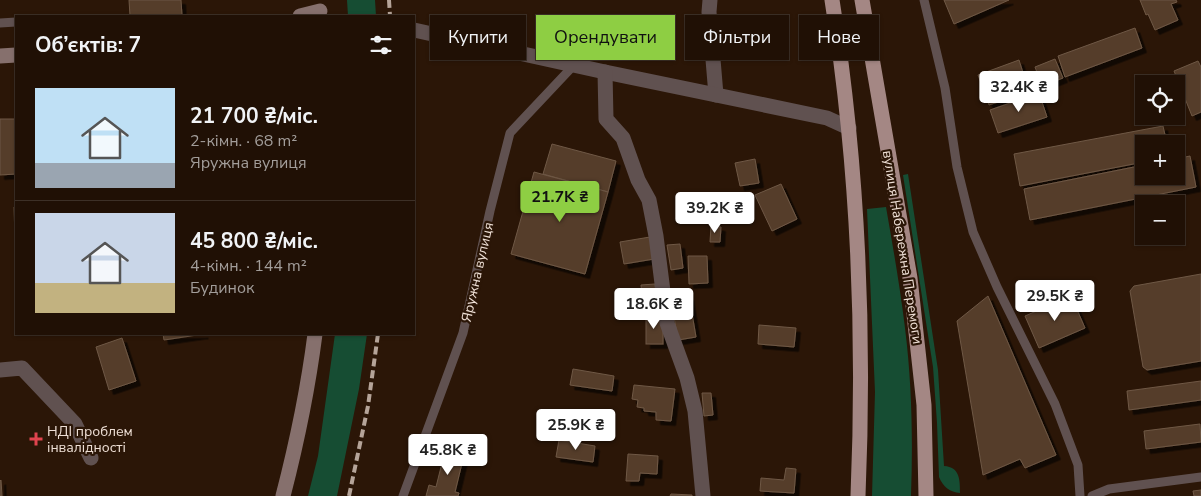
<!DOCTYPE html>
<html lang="uk">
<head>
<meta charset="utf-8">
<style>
  :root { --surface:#201005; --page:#2d1e13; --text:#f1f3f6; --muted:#a29d9a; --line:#3d3027; --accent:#8ece43 }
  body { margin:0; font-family:"Nunito Sans",sans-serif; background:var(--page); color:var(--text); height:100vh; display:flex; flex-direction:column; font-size:19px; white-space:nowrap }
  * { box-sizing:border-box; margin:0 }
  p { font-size:16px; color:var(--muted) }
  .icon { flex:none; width:28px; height:28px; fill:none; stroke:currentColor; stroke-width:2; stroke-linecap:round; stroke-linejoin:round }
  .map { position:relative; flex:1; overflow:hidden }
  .drawer { position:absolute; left:15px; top:15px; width:400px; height:320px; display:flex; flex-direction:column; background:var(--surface); border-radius:0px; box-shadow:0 1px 4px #0004,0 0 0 1px var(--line) }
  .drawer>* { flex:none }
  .top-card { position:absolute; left:430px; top:15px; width:475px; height:45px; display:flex; gap:10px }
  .fabs { position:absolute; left:1135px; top:75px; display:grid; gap:10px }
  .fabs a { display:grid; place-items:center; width:50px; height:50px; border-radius:0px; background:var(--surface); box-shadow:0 1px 4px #0004,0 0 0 1px var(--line); font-size:25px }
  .price { position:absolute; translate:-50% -42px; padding:0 11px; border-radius:5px; background:#fff; color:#222; font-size:16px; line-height:32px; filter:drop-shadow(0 1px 2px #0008) }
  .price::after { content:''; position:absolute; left:50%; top:30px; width:15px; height:11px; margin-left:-8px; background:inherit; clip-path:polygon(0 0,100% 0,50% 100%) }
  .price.selected { background:var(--accent); color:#111 }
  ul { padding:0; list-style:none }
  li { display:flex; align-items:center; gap:15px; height:125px; padding:0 20px }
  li+li { border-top:1px solid var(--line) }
  li span { display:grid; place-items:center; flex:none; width:140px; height:100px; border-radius:0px; color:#555 }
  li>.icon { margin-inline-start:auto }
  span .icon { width:60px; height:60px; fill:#fffc; stroke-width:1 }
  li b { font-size:21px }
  h2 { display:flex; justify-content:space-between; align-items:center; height:60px; padding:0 20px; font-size:21px }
  .tag { padding:0 18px; border-radius:0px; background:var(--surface); box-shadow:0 1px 4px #0004,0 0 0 1px var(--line); font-size:18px; line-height:45px }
  .tag.selected { background:var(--accent); color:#111 }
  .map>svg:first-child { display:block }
  .green { fill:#164d33 }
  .building { fill:#543d2b; stroke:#6f5845; filter:url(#shadow) }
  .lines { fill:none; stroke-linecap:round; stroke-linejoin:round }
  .lane { stroke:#605150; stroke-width:9 }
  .street { stroke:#605150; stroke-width:15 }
  .secondary { stroke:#86706d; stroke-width:15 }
  .primary { stroke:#a48784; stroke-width:15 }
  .rail { stroke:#b5a499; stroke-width:4; stroke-dasharray:8 4; stroke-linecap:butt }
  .health-dot { fill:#e0444e; stroke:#2b1607; stroke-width:2 }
  .labels { text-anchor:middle; stroke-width:4.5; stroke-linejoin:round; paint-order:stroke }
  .street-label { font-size:14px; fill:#eedfd5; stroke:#2b1607 }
  .poi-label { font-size:14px; fill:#eedfd5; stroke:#2b1607; text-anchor:start }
</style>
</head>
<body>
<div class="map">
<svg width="1201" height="496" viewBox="0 0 1201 496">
  <defs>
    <filter id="shadow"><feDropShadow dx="4.5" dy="4.5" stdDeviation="0" flood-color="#0009"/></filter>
  </defs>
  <rect width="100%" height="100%" fill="#2b1607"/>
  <g class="green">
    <polygon points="347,0 375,0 376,16 348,16"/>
    <path d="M 908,174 L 938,370 L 944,466 C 960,467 960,480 960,493 C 950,492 943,487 939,477 L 937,423 L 933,367 L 903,175 Z"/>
    <path d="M 886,207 C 893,247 900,287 905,328 C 912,384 913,440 911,496 L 872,496 L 875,392 L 867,209 Z"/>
    <polygon points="335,334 367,334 359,389 337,496 308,496 318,456"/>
  </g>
  <g class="building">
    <polygon points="129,0 181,0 182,16 130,16"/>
    <polygon points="944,0 1009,0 954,24"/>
    <polygon points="1140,0 1176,0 1177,2 1171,4 1178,20 1155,30 1148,14 1146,15"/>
    <polygon points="1135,28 1142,48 1065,77 1058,56"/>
    <polygon points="1055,59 1063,78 1042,86 1035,67"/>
    <polygon points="1019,60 1029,92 989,105 978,75"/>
    <polygon points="1198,61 1201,67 1201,112 1192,116 1174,71"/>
    <polygon points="1039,93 1047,117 998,133 990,110"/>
    <polygon points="0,119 16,119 16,174 0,175"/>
    <polygon points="1163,126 1167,144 1144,144 1144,162 1020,186 1014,154"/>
    <polygon points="552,144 616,161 608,192 543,174"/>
    <polygon points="1190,156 1196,187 1030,220 1024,189 1144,165 1144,176 1176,176 1176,159"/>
    <polygon points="755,159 759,183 740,186 735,163"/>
    <polygon points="534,172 608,192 585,274 511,254"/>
    <polygon points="781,184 797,219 772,231 755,195"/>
    <polygon points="14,207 16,207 16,239 15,239"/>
    <polygon points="711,226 721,227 720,242 710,242"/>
    <polygon points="650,237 654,259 624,264 620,242"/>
    <polygon points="680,244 683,268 671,270 667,245"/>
    <polygon points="688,256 707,256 708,283 689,284"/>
    <polygon points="1201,274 1201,361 1147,370 1143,367 1130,291 1134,286"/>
    <polygon points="655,284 657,306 643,307 641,285"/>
    <polygon points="689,296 696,337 678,340 671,299"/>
    <polygon points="988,296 1056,455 1025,468 1020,459 983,475 957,321"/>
    <polygon points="1071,296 1085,328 1039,348 1025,316"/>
    <rect x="646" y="317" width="17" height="27"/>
    <polygon points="759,325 796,328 794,347 758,344"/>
    <polygon points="163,334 204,334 164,340"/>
    <polygon points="122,338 136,381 109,390 96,347"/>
    <polygon points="573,369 614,376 612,391 570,385"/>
    <polygon points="1201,381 1201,400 1129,410 1127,391"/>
    <polygon points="634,385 675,389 671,421 656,420 656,412 644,411 644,408 637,407 638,400 632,399"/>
    <polygon points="702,393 711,393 713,415 704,416"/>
    <polygon points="1200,424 1201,442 1146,449 1144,431"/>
    <polygon points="559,440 595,446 593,462 556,457"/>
    <polygon points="445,451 464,455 455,492 459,493 458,496 426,496 429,485 436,487"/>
    <polygon points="628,454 658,456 657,474 640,473 639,481 626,481"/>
    <polygon points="786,468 796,469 794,493 760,491 761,478 784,480"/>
    <polygon points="1,480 2,496 0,496 0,481"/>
    <polygon points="1201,490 1201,496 1194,496 1193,491"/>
    <polygon points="671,494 692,495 692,496 670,496"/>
  </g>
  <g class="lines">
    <g class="lane">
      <polyline points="924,0 945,88 957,167 973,232 997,287 1055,404 1078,465 1080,496"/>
      <polyline points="0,23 16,22"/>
      <polyline points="403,496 463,333 490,211 510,133 574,65"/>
      <polyline points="1092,496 1109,489 1201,477"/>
    </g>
    <g class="street">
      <polyline points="710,0 709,12 716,95"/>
      <polyline points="414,30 605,72 827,118 849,128"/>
      <polyline points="605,72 606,119 623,138 638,180 649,200 656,236 667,323 687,378 695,411 703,496"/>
      <polyline points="0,370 22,368 75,424 91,458"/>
    </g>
    <g class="secondary">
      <polyline points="300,16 320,11"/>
      <polyline points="0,56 16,55"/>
      <path d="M 283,496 C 297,442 308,389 315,334"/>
    </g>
    <g class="primary">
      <path d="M 832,0 C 858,164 865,330 858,496"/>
      <polyline points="862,0 910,278 924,405 926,496"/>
    </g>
    <g class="rail">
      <polyline points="389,0 390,16"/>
      <polyline points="349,496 368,406 378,334"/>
    </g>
  </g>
  <path class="health-dot" d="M33.5 431.5h5v5h5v5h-5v5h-5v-5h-5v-5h5z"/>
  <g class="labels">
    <g class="street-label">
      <text transform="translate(903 247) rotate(81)" y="5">вулиця Набережна Перемоги</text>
      <text transform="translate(477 272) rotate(-77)" y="5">Яружна вулиця</text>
    </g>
    <g class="poi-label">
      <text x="47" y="436">НДІ проблем<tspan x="47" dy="16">інвалідності</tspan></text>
    </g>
  </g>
</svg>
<div class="fabs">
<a><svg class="icon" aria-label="locate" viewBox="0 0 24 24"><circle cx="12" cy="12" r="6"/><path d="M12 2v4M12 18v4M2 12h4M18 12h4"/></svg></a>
<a>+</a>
<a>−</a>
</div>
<b class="price" style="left:1019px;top:113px">32.4K ₴</b>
<b class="price selected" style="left:560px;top:223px">21.7K ₴</b>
<b class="price" style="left:715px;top:234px">39.2K ₴</b>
<b class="price" style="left:1055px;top:322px">29.5K ₴</b>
<b class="price" style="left:654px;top:330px">18.6K ₴</b>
<b class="price" style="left:576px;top:451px">25.9K ₴</b>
<b class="price" style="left:448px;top:476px">45.8K ₴</b>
<div class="top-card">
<a class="tag">Купити</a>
<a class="tag selected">Орендувати</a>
<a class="tag">Фільтри</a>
<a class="tag">Нове</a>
</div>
<section class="drawer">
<h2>Об’єктів: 7<svg class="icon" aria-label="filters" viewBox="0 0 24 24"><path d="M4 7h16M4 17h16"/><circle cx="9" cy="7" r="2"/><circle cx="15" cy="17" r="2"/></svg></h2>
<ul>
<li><span style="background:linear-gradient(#bfe0f5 75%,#9aa5b1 0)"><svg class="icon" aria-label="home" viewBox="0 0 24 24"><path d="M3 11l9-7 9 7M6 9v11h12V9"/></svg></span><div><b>21 700 ₴/міс.</b><p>2-кімн. · 68 m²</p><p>Яружна вулиця</p></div></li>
<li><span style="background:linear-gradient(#c9d6e8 70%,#c2b280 0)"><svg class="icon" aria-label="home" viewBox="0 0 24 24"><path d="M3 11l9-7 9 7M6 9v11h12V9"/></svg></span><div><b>45 800 ₴/міс.</b><p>4-кімн. · 144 m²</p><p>Будинок</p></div></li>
</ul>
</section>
</div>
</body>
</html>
